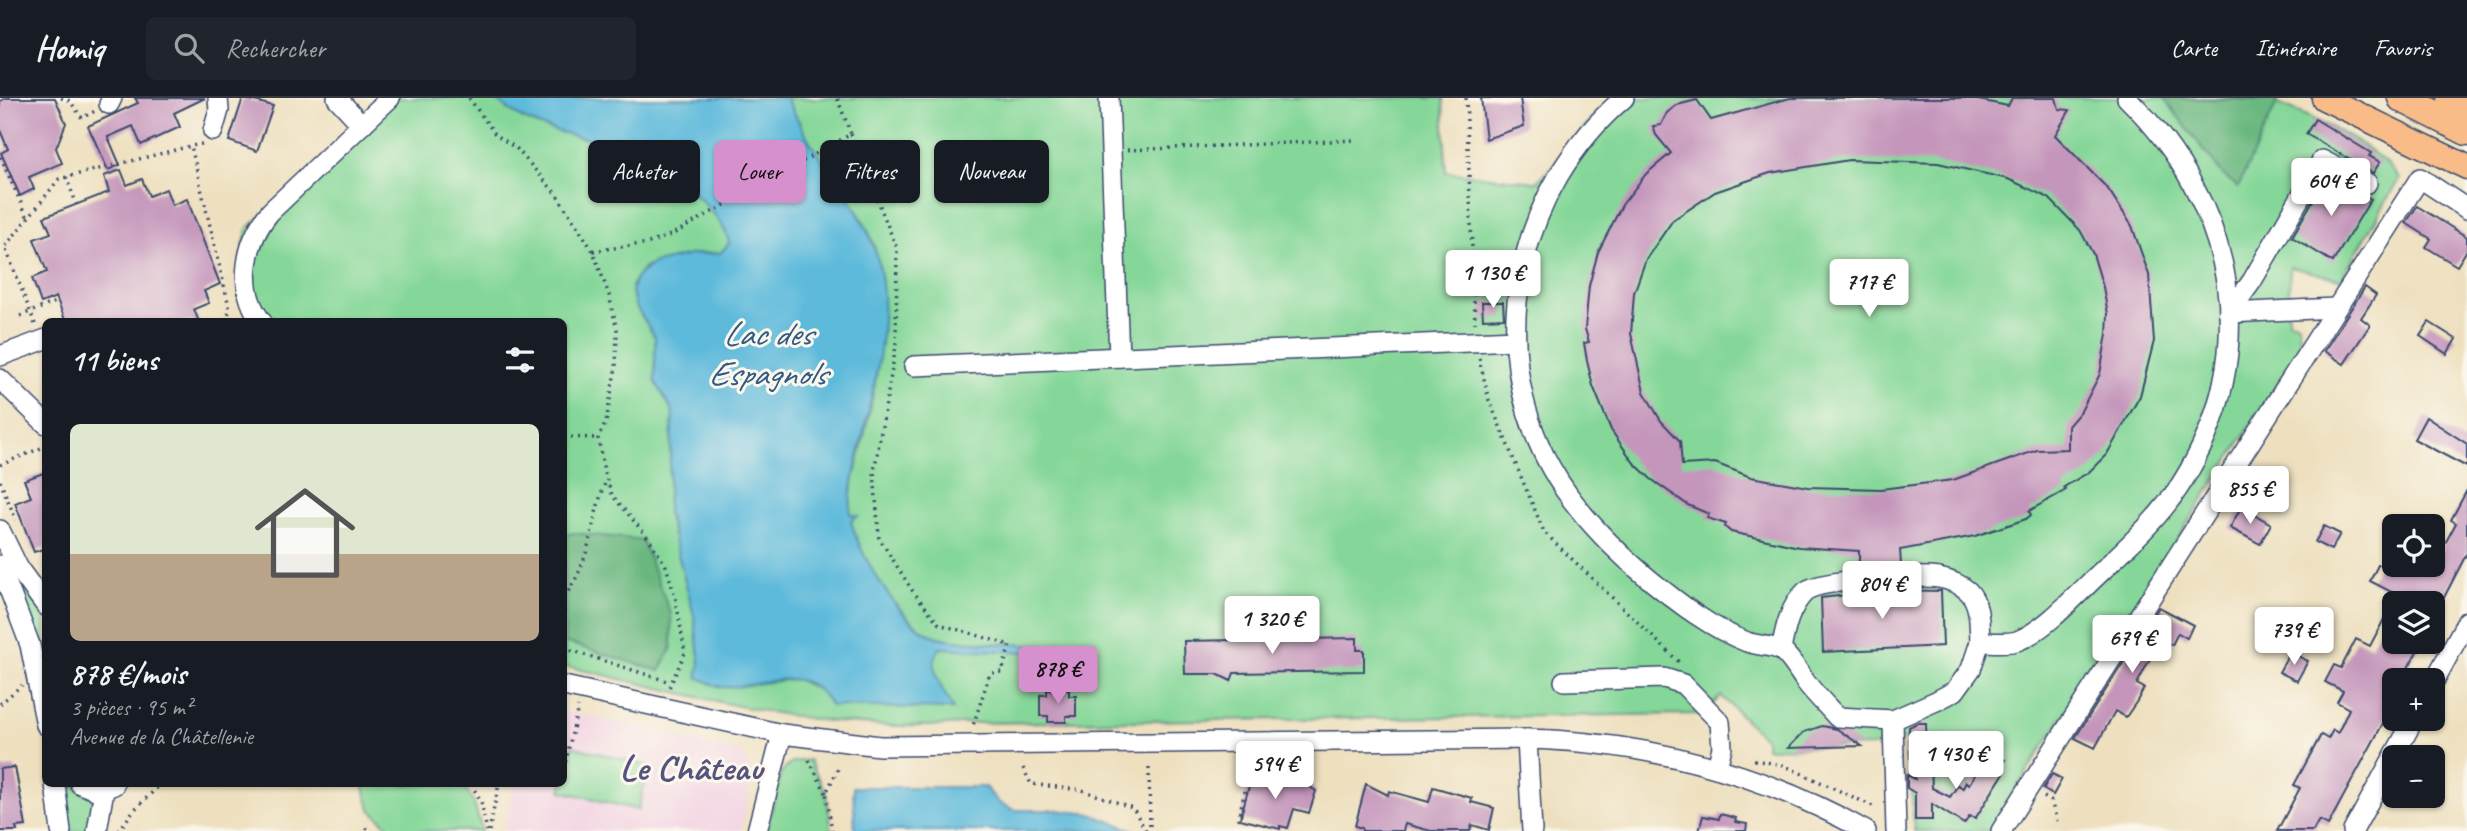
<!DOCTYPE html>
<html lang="fr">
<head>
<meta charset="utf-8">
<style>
  :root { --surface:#171b24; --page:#20242c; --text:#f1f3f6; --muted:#9ea1a6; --line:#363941; --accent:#d690ce }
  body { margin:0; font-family:Caveat,sans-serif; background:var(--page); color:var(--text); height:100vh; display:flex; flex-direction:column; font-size:26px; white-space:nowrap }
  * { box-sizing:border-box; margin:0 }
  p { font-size:23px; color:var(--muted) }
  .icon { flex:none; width:38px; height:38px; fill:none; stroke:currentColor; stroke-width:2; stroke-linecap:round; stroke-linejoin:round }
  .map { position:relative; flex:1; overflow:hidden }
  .drawer { position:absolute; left:42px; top:220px; width:525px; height:469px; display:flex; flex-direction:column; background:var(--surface); border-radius:10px; box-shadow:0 2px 5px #0004 }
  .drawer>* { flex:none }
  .top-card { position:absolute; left:588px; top:42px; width:665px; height:63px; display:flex; gap:14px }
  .fabs { position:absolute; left:2382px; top:416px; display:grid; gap:14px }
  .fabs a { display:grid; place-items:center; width:63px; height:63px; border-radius:10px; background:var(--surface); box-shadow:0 2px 5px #0004; font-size:35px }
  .price { position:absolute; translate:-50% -60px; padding:0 16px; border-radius:7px; background:#fff; color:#222; font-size:23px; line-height:46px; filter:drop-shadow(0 2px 4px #0008) }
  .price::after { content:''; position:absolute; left:50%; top:42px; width:21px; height:16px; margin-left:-10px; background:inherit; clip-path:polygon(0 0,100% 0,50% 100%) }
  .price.active { background:var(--accent); color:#111 }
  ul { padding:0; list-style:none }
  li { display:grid; align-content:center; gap:14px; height:371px; padding:0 28px }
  li span { display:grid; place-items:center; height:217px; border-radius:10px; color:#555 }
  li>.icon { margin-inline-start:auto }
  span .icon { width:126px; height:126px; fill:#fffc; stroke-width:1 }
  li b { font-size:30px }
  h2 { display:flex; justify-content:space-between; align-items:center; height:84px; padding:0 28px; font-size:30px }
  .tag { padding:0 24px; border-radius:10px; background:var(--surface); box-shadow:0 2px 5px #0004; font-size:24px; line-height:63px }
  .tag.active { background:var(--accent); color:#111 }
  header { display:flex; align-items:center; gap:42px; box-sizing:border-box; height:98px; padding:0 35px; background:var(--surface); border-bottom:2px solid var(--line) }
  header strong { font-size:33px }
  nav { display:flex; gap:38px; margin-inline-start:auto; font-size:24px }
  .search { width:490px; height:63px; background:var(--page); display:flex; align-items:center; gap:18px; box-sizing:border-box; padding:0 24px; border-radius:10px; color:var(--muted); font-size:26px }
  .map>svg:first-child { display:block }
  .built { fill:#f2cfe2 }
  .green { fill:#84d798; stroke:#50837b; stroke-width:2 }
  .forest { fill:#6bb880; stroke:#43746f; stroke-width:2 }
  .water { fill:#5dbadb; stroke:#3c749c; stroke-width:2 }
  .building { fill:#c496bb; fill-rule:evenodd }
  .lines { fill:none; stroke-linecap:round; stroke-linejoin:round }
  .minor-casing { stroke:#3b4a6d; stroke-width:22 }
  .major-casing { stroke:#3b4a6d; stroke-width:27 }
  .highway-casing { stroke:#3b4a6d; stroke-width:31 }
  .path { stroke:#3b4a6d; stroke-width:3.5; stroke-dasharray:2 5; stroke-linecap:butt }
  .minor { stroke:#fff; stroke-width:19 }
  .major { stroke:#f9bc89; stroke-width:24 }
  .highway { stroke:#f9bc89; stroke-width:28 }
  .labels { text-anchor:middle; stroke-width:6; stroke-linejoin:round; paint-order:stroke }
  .water-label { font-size:35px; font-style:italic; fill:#2f5984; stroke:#fbf7ec }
  .quarter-label { font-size:37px; font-weight:bold; fill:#56537f; stroke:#fbf7ec }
</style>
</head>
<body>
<header>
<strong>Homiq</strong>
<div class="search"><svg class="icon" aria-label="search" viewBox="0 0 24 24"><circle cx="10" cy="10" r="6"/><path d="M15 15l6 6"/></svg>Rechercher</div>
<nav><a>Carte</a><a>Itinéraire</a><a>Favoris</a></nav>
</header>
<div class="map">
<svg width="2467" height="733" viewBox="0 0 2467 733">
  <rect width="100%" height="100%" fill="#fbf7ec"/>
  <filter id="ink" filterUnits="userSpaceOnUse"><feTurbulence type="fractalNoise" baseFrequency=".0143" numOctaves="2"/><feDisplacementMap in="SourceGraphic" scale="14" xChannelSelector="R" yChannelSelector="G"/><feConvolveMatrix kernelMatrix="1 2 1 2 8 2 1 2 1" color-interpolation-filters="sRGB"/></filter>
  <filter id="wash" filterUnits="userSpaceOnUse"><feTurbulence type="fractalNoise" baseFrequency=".00686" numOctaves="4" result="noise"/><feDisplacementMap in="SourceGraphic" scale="28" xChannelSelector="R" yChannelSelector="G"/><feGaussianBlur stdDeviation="1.57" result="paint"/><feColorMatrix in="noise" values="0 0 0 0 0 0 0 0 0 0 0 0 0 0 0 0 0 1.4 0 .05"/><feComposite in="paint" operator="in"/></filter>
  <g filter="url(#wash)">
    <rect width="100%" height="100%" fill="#eee0bf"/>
    <polygon class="built" points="564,614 594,619 742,655 753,676 741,733 504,733 514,686 564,686"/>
    <g class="green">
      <path d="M 393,0 L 495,0 C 528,35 580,35 623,51 C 652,62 677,81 700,101 C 712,112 727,129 729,146 L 720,155 L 694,156 L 645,169 L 632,186 L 633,200 L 655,239 L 655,283 L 673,314 L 667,414 L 694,517 L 702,581 L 726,589 L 796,581 L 823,594 L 952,611 C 945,592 924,570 940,550 L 1043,548 C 1010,545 966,546 935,538 C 905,529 861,462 853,433 C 849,420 850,408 851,395 C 867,320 901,211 870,137 C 856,107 834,79 815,52 C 804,36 796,17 786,0 L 1443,0 L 1446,74 L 1536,84 C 1565,60 1583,24 1613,0 L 2263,0 C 2306,17 2374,43 2399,81 L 2341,181 L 2290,169 L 2288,223 L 2299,225 L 2300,251 L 1989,733 L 1914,733 L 1909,641 L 1879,642 L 1879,648 L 1766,650 L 1766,642 L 1721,598 L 1703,616 L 969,625 C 833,641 695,596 564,568 L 564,224 L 274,224 C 239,185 235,184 247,131 Z"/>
      <polygon points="11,468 45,519 45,572"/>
      <polygon points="572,648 649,668 638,712 561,693"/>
      <polygon points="809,662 826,695 832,733 766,733 781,675 792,664"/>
      <polygon points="61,686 72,686 97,701 91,733 68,733"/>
      <polygon points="363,686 463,686 474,705 482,733 393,733 370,711"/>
    </g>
    <g class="forest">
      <polygon points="2164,0 2278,2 2238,89 2223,77"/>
      <polygon points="572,435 642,442 671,517 672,549 660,573 564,544 564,438"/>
    </g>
    <g class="water">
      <path d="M 495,0 L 786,0 C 796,17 804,36 815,52 C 834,79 856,107 870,138 C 904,218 864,314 851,395 L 850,416 L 858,418 L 851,422 C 857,454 902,529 935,538 C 968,547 1009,545 1043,548 L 1043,555 L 940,550 C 925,569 944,593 953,611 L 831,608 C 803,560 764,592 722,589 C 713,588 705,582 697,579 L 700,566 L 694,517 L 667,414 L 673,314 L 655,283 L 655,239 L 635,207 L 632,192 L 636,179 L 652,166 L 694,156 L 720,155 L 729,146 C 727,129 712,113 700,101 C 677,81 652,62 623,51 C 580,35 528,35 495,0 Z"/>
      <polygon points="853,689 985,689 999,705 1014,712 1057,712 1091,716 1135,733 855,733"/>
    </g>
    <g id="blocks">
      <g class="building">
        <polygon points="6,0 55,0 66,25 56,50 62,65 29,79 34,91 20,98 1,55 8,51 0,32 0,3"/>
        <polygon points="135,0 205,0 174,15 180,29 141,47 133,28 108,39 120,67 108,72 88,28 138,5"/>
        <polygon points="243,0 273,8 257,53 229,43"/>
        <polygon points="1481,0 1520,0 1524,28 1486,41"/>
        <path d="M 1790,0 L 1969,0 L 2008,8 L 2012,0 L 2056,0 L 2059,11 L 2070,12 L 2055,37 L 2108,91 L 2132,128 L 2149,177 L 2154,243 L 2140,298 L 2107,356 L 2089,374 L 2064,389 L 2066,392 L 2029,413 L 2031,417 L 2026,421 L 1975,438 L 1900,452 L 1901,467 L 1859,470 L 1859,453 L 1799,449 L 1731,434 L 1725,429 L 1726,426 L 1707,420 L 1709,416 L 1688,407 L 1651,381 L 1634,365 L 1611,332 L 1593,288 L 1587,263 L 1584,245 L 1589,244 L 1585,231 L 1589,188 L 1598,154 L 1622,107 L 1646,76 L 1671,55 L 1656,37 L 1653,28 L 1661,27 L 1667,15 L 1677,7 L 1697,2 L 1711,22 ZM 1849,62 L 1938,65 L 2008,81 L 2049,100 L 2080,132 L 2093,156 L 2103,189 L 2108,216 L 2107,236 L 2100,276 L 2081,313 L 2068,328 L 2068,351 L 2037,352 L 1953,382 L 1881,391 L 1808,389 L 1751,379 L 1715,365 L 1682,367 L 1680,343 L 1661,323 L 1644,294 L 1631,236 L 1634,195 L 1646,161 L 1673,122 L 1715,94 L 1770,75 Z"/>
        <polygon points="2315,21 2371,55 2369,58 2380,64 2373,75 2306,36"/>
        <polygon points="121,72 127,87 142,81 149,98 166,91 172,107 187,101 220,186 204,193 209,205 194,211 199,224 66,224 56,199 41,205 32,180 47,174 34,141 51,135 44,119 109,94 104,78"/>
        <polygon points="2327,78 2371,101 2333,164 2292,139"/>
        <polygon points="2417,108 2467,139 2467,152 2457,168 2426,149 2431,141 2406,125"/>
        <polygon points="2365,189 2376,197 2361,220 2370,227 2344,266 2324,253"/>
        <polygon points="1482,204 1503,204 1504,220 1483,221"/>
        <polygon points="2429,224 2456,241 2447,256 2420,238"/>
        <polygon points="2426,319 2467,346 2467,369 2414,341"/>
        <polygon points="46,374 46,450 34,454 15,405 31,399 24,382"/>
        <polygon points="2467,392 2467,455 2437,513 2432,510 2432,506 2424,506 2403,495 2401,499 2370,483 2378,467 2432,467 2432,448 2441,453 2456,425 2451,422"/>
        <polygon points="2241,409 2271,426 2260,446 2230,430"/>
        <polygon points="2324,428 2340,436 2331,452 2315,444"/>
        <polygon points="1892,492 1941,493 1943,548 1823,554 1821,500"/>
        <polygon points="2394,502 2394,544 2422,544 2401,583 2394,583 2394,605 2328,727 2319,722 2313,733 2277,733 2300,690 2294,687 2321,637 2328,641 2333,632 2338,635 2349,611 2337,604 2343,593 2325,584 2334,567 2341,570 2356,541 2370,548"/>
        <polygon points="2159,509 2193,527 2187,540 2178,535 2172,547 2160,541 2137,586 2144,590 2137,603 2126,619 2115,613 2095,650 2075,640"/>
        <polygon points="1357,540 1357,552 1364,552 1364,573 1234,575 1231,583 1217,576 1185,576 1184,543"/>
        <polygon points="2290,554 2308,563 2297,583 2279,574"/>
        <polygon points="1047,592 1069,592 1069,598 1076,598 1076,618 1066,618 1066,624 1048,624 1048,618 1040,618 1040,597 1047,597"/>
        <polygon points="1917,625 1926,625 1927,660 1910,660 1909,629"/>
        <polygon points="1822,628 1837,631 1862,648 1788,650 1804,634"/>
        <polygon points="1990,653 2005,662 1999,671 2004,675 1975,721 1970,718 1964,726 1932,706 1932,722 1915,722 1915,695 1907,690 1907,677 1915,681 1914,666 1931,666 1932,690 1950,699 1958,687 1963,690 1966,684 1969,686"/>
        <polygon points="15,669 26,728 16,729 17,733 0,733 0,671"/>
        <polygon points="1253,674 1305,686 1316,693 1309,715 1294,711 1288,730 1280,728 1280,731 1240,721"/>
        <polygon points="2052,676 2062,681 2053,697 2043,691"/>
        <polygon points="1366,686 1388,697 1389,693 1429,704 1433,689 1472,700 1471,704 1494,710 1489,732 1472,727 1470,733 1431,733 1405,726 1403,733 1362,733 1362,730 1355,728"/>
        <polygon points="1720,716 1736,720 1735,724 1747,726 1746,733 1699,733 1703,718 1719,721"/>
      </g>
    </g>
  </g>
  <g filter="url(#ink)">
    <use href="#blocks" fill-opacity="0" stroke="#3b4a6d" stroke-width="2"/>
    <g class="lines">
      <defs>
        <g id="minor">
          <polyline points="337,0 362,27"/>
          <polyline points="1109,0 1119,259"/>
          <path d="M 1624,0 C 1518,90 1482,247 1551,370 C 1574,411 1613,451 1649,481 C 1677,504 1712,531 1747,544 C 1757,548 1774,547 1782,553 C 1793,562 1800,577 1808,587 C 1817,598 1827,608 1837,619 L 1893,622 L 1936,603 L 1955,593 L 1971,571 L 1980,544 C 1991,544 2006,546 2017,543 C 2045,533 2081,492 2103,472 C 2131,445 2160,419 2181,386 C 2265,254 2235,106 2127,0"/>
          <polyline points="109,6 112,0"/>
          <polyline points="213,33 219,12 218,0"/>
          <polyline points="2229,215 2252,183 2322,62 2367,85"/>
          <polyline points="2229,215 2335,210"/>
          <path d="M 262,224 C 236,191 245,144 270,114 L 390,0"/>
          <polyline points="0,258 46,241"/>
          <polyline points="914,268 1515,242"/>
          <polyline points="0,281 46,326"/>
          <polyline points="0,432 19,471 46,508"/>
          <polyline points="0,467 30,547 46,627"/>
          <path d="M 1781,552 C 1785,531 1789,509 1806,493 C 1819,481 1918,477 1939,480 C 1949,482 1960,486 1968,493 C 1981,506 1979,528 1980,544"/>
          <polyline points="1564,583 1664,580 1683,586 1720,624 1722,649 1717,670"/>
          <polyline points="2432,587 2467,523"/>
          <path d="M 564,588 L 782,636 L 880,648 L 1527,641 C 1647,644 1762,675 1866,733"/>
          <polyline points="1893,622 1896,733"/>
          <polyline points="1527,641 1532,733"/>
          <polyline points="55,686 61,733"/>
          <polyline points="80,686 98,693 114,687"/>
          <polyline points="97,733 105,686"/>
          <polyline points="757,733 782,636"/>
          <polyline points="2001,733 2420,80 2467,111"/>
          <polyline points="2353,733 2414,621"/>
        </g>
        <polyline id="major" points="2324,0 2467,69"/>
        <g id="highway">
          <polyline points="2402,0 2467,33"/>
          <polyline points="2452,0 2467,8"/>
        </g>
      </defs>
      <use href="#minor" class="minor-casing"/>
      <use href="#major" class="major-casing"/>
      <use href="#highway" class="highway-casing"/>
      <g class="path">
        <polyline points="61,0 70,3 82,20 95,13"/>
        <polyline points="469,0 495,36 517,51 557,97 593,153 609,197 617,232 616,268 606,324 598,340 604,373 612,397 649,441 666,468 676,502 685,555 668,592"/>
        <polyline points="1466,0 1475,225"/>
        <polyline points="851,36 897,151 896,248 874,374 879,440 912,492 939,526 1010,547 1002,574 990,575 972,631"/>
        <polyline points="202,46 191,48 230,212 224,224"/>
        <polyline points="1127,52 1355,42"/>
        <polyline points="0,59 28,120"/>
        <polyline points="66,79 77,107"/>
        <polyline points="593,153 649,145 673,136 851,36 837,0"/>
        <polyline points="20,218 58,203"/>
        <polyline points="35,226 5,149 59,81 191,48"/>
        <polyline points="1479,260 1489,302 1544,434 1682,567"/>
        <polyline points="564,339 598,340"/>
        <polyline points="0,367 46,348"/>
        <polyline points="0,383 16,422"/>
        <path d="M 564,499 C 593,461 589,425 606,383"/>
        <polyline points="564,550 670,584"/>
        <polyline points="0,606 22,587"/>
        <polyline points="809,662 826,695"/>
        <polyline points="1754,662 1783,667 1877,710"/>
        <polyline points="1023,670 1031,686 1082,692 1133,710 1146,733"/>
        <polyline points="1149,670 1150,733"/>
        <polyline points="564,671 578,609"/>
        <polyline points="222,686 224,689"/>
        <polyline points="471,686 481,703 487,733"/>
        <polyline points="2044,699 2051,703 2057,723"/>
        <polyline points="1238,722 1251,668"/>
        <polyline points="366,730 370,733"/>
        <polyline points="119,733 133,713 161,686"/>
        <polyline points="489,733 499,686"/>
        <polyline points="832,733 826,695 840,667"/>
      </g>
      <use href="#minor" class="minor"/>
      <use href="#major" class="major"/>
      <use href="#highway" class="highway"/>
    </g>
  </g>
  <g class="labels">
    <g class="water-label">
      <text x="767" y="247">Lac des<tspan x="767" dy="40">Espagnols</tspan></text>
    </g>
    <g class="quarter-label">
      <text x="691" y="682">Le Château</text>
    </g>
  </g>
</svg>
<div class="fabs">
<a><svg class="icon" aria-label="locate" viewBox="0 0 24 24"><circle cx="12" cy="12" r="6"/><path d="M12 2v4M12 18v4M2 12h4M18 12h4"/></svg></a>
<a><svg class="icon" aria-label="layers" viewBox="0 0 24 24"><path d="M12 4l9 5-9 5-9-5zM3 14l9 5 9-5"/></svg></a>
<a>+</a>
<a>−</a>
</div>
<b class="price" style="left:2331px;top:120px">604 €</b>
<b class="price" style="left:1493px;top:212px">1 130 €</b>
<b class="price" style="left:1869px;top:221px">717 €</b>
<b class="price" style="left:2250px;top:428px">855 €</b>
<b class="price" style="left:1882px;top:523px">804 €</b>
<b class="price" style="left:1272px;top:558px">1 320 €</b>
<b class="price" style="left:2294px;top:569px">739 €</b>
<b class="price" style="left:2132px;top:577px">679 €</b>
<b class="price active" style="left:1058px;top:608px">878 €</b>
<b class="price" style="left:1956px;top:693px">1 430 €</b>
<b class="price" style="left:1275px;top:703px">594 €</b>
<div class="top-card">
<a class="tag">Acheter</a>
<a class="tag active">Louer</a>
<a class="tag">Filtres</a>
<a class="tag">Nouveau</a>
</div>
<section class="drawer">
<h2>11 biens<svg class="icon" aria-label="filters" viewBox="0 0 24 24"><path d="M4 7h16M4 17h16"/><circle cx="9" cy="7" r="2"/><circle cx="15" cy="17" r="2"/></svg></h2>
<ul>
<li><span style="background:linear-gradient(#dfe7d0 60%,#b9a48a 0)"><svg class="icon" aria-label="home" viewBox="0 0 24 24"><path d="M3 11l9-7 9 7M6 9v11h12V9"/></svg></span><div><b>878 €/mois</b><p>3 pièces · 95 m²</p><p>Avenue de la Châtellenie</p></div></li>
</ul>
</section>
</div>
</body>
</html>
